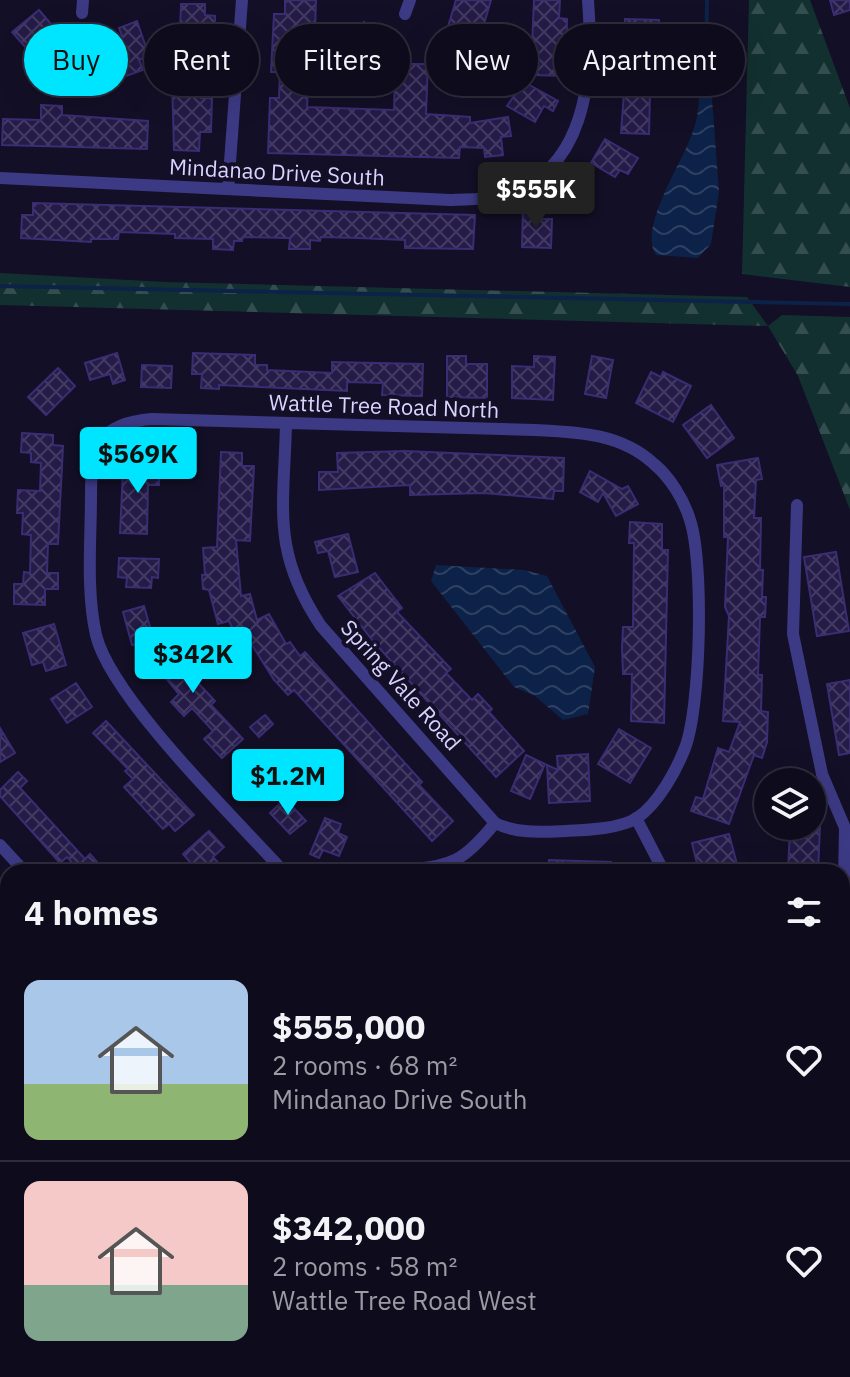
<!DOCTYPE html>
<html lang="en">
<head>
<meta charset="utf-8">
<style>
  :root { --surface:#0e0b1c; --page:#1c1929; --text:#f1f3f6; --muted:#9b9ba3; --line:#2e2b3b; --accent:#00e5ff }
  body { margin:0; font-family:"IBM Plex Sans",sans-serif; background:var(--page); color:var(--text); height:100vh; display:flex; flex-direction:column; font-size:30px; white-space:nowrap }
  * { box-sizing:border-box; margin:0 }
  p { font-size:26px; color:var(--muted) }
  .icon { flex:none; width:44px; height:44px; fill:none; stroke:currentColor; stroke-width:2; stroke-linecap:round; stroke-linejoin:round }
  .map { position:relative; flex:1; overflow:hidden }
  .panel { position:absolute; left:0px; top:864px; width:850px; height:514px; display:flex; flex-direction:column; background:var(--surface); border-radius:24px 24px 0 0; box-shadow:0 8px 32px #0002,0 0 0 2px var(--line) }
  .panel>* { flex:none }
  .guide { position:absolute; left:24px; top:24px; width:802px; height:72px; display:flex; gap:16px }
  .controls { position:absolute; left:754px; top:768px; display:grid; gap:16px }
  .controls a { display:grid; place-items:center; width:72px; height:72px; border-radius:50%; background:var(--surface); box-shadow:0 8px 32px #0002,0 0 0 2px var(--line); font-size:40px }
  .price { position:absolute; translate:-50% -68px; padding:0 18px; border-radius:8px; background:var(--accent); color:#111; font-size:26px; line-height:52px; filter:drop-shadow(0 2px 4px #0008) }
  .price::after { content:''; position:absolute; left:50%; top:48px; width:24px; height:18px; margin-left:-12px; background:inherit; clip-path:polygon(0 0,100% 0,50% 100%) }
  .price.selected { background:#222; color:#fff }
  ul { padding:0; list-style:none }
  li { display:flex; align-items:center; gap:24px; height:200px; padding:0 24px }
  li+li { border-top:2px solid var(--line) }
  li span { display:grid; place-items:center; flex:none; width:224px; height:160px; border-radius:16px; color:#555 }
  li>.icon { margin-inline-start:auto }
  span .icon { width:96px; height:96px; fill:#fffc; stroke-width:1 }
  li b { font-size:34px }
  h2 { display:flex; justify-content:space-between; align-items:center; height:96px; padding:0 24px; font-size:34px }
  .chip { padding:0 28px; border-radius:36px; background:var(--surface); box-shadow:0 8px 32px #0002,0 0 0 2px var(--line); font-size:28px; line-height:72px }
  .chip.selected { background:var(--accent); color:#111 }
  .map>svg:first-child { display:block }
  .forest { fill:url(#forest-firs) }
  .water { fill:url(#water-waves) }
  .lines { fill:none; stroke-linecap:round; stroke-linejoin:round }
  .stream { stroke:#0c2248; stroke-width:4 }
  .building { fill:url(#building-cross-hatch); stroke:#3b2d73; stroke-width:2 }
  .minor { stroke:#3d3a85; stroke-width:12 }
  .tertiary { stroke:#3d3a85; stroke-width:14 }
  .labels { text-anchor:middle; stroke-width:8; stroke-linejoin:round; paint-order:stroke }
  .street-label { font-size:22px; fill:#d9d4ff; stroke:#130f26 }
</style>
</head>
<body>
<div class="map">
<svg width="850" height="1377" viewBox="0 0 850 1377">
  <defs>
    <pattern id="forest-firs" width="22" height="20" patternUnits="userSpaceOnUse" patternTransform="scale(2)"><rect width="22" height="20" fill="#12302f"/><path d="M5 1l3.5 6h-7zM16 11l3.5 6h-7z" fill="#344d4e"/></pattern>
    <pattern id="water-waves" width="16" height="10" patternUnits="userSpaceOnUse" patternTransform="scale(2)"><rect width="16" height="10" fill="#0c2248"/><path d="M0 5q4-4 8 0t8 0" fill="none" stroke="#2f4163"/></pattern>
    <pattern id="building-cross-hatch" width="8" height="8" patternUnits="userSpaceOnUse" patternTransform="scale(2)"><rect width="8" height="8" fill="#241b47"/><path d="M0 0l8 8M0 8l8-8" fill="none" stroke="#433b63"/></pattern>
  </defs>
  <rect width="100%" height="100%" fill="#130f26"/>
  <g class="forest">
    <polygon points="749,0 810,0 850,108 850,287 742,274"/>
    <polygon points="0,273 165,282 747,297 768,326 782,315 850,317 850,510 798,376 768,326 0,305"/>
  </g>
  <g class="water">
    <path d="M 700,81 L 711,85 L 719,192 L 711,244 L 698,258 L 656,255 C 637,226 686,159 695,125 C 699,112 699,95 700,81 Z"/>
    <polygon points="436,565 524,570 547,576 595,667 588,714 563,720 535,696 514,687 431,581"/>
  </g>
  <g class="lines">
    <g class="stream">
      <polyline points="706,83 707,0"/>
      <polyline points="0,286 850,304"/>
    </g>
  </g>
  <g class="building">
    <polygon points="285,0 316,0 315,31 301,31 299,82 308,82 307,107 394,110 396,53 408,53 408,64 428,64 426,114 470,117 470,123 508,117 511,136 501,137 503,155 485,157 484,148 460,147 459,158 268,153 270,98 279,98 280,72 271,72 274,14 285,14"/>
    <polygon points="456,0 491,0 482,31 492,34 485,54 453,44 456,33 447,30"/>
    <polygon points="534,0 560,0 559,18 567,19 566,76 532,75 538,65 521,64 522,45 532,45"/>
    <polygon points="830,0 850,0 850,10 834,15"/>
    <polygon points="181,4 205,4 205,15 215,16 214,73 202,73 201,98 212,98 211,132 200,132 199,151 174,150 172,80 178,80"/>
    <polygon points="39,10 62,37 36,59 12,32"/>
    <polygon points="625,19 659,20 658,31 674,32 674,44 664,43 662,94 650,94 649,134 621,133 625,78 634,79 634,54 624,54"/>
    <polygon points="137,21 149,56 139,60 143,70 123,77 110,41 122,36 119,28"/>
    <polygon points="364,22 382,47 350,69 339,53 346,48 340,39"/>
    <polygon points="84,44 102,44 101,83 70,82 71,47 84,62"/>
    <polygon points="524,82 558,101 553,111 544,106 535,122 507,106"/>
    <polygon points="41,105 62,106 62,115 148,121 147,149 2,145 3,119 41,120"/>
    <polygon points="605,139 638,158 628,174 620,170 615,177 591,163"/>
    <polygon points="33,203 475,215 473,249 405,248 405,240 358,238 321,237 320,241 310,240 310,249 289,249 290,238 243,237 242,241 234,241 233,250 213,249 213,239 175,238 175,234 119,232 118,239 91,239 91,242 21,238 22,215 33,215"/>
    <polygon points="523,208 541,209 540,219 552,219 551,248 522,247"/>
    <polygon points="117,353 125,380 113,384 110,374 90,380 85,363"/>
    <polygon points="193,353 255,355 255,365 267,365 267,370 332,373 332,362 423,364 422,396 382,395 383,383 347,382 347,391 219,385 219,389 201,388 202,374 192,374"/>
    <polygon points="447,356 466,356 466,364 487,364 487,398 447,397"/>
    <polygon points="534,356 555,357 553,400 512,398 512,366 534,367"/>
    <polygon points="592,356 613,360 606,398 585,394"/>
    <polygon points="142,365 172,366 171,388 141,387"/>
    <polygon points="58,368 75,386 46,415 28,397"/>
    <polygon points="651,372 661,377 663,372 691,386 673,422 636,403"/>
    <polygon points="711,405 734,438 707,458 683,425"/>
    <polygon points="22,433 53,435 53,445 63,446 58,544 48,544 47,573 58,573 58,589 45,589 45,605 14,604 14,584 23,584 24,572 30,573 31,535 22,534 23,513 17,513 18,490 40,491 41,463 31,462 31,453 21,452"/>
    <polygon points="405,451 564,458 563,491 554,491 553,499 484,493 410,495 410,485 319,490 319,472 338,472 337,453"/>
    <polygon points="221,452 242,453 242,466 254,466 250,541 236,540 241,596 250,594 257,620 269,614 286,644 290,642 300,656 305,652 422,782 419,785 453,821 432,841 294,690 288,695 274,680 252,645 242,649 229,621 218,624 209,590 203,589 202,575 205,575 203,548 217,547"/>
    <polygon points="137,456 160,457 159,485 148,485 147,534 120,533 123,471 137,471"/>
    <polygon points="758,458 762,479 756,480 754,518 761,518 760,570 763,570 762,597 766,597 765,617 760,617 758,675 762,675 761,711 768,712 767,742 762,758 754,755 729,824 691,811 696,797 703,799 718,748 729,752 740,722 723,721 729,616 725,607 728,537 724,537 724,485 721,486 717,465"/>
    <polygon points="590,471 622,489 628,486 638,504 616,516 603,493 598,502 580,492"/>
    <polygon points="630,522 662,524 662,550 668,550 664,723 631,721 632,674 623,674 622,648 623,627 633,627 634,543 629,543"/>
    <polygon points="348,534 358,572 335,577 328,551 318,553 315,542"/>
    <polygon points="836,552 849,631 817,636 804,557"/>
    <polygon points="119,558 159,559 158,578 152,577 151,588 126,587 127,578 118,577"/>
    <polygon points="375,573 402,608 397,612 451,669 446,673 472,700 478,694 492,709 489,712 524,751 496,777 373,641 338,596"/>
    <polygon points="144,606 154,641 132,645 123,612"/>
    <polygon points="54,624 66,665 46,671 43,662 32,665 23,633"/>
    <polygon points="175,638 194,661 185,669 215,701 211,705 243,739 222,758 204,739 213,731 192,708 184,716 171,702 179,694 160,671 153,677 143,664"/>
    <polygon points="850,680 850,753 839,755 827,684"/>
    <polygon points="76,683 92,707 67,723 51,699"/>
    <polygon points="265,715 273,724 259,737 250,727"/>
    <polygon points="106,721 194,815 175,831 169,824 163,829 124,787 133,779 125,771 128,769 93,733"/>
    <polygon points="0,728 15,753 0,762"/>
    <polygon points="619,729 651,748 630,783 598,764"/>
    <polygon points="270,750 283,765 253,792 239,776"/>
    <polygon points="588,754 590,801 549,803 547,765 558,770 557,756"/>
    <polygon points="526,755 545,764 530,799 511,791"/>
    <polygon points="18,772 27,781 20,788 85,859 90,854 106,872 80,872 67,857 60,863 0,796 0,790"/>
    <polygon points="285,799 306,821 290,834 270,813"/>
    <polygon points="325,818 341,824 338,833 347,837 339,856 323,850 319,858 310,854"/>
    <polygon points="790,826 820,826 818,872 788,872"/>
    <polygon points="209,831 224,847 213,857 220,865 212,872 179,872 190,862 183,854"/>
    <polygon points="729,834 739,872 699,872 692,843"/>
    <polygon points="549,860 611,862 611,872 548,872"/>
  </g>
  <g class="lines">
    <g class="minor">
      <polyline points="82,13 83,0"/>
      <polyline points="405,14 410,0"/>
      <path d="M 0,178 L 450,200 C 464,199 480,200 494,197 C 587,179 594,76 588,0"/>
      <polyline points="228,189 242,0"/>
      <polyline points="797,505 793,634 822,774 845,828 842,989"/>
      <polyline points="636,818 664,872"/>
      <polyline points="0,845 25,872"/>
      <path d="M 284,872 C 237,820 111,698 96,635 C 86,590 91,541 91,495 C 91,446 99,423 152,419 L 535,430 C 577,432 621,433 654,464 C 670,477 684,500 690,520 C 704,562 701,706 685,748 C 676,771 658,804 637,818 C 619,829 587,830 566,831 C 542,832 517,834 495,823 L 321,626 C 271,551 284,508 286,424"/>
      <path d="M 389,872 C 447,864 456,871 495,823"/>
      <polyline points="842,1058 850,1059"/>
      <polyline points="0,1188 1,1268"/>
      <polyline points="195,1370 195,1377"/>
      <polyline points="675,1377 677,1370"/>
    </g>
    <g class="tertiary">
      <polyline points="842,1369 850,1369"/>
      <polyline points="755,1377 833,1370"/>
    </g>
  </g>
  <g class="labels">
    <g class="street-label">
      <text transform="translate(277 172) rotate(3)" y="8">Mindanao Drive South</text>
      <text transform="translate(384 406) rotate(2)" y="8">Wattle Tree Road North</text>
      <text transform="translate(401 685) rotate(48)" y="8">Spring Vale Road</text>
    </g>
  </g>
</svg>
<div class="controls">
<a><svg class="icon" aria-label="layers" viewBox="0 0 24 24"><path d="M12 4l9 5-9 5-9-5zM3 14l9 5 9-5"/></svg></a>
</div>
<b class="price selected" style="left:536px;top:230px">$555K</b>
<b class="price" style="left:138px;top:495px">$569K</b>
<b class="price" style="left:193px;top:695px">$342K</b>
<b class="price" style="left:288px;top:817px">$1.2M</b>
<div class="guide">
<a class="chip selected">Buy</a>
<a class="chip">Rent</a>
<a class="chip">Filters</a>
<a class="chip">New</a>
<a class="chip">Apartment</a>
</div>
<section class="panel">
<h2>4 homes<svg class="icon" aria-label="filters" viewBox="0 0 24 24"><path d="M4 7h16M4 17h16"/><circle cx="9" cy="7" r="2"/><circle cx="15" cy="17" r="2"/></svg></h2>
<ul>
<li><span style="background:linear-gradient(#a9c7e8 65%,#8fb573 0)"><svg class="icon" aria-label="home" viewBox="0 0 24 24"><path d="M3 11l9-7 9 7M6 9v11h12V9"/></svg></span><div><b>$555,000</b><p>2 rooms · 68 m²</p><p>Mindanao Drive South</p></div><svg class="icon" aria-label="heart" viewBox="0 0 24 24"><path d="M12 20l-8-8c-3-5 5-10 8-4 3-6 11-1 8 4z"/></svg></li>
<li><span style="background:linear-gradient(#f6c9c9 65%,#7fa58c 0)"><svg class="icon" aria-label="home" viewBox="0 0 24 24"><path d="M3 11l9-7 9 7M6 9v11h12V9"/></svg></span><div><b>$342,000</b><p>2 rooms · 58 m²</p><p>Wattle Tree Road West</p></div><svg class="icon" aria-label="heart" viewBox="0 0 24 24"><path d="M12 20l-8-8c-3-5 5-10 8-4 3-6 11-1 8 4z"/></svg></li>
</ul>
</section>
</div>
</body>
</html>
